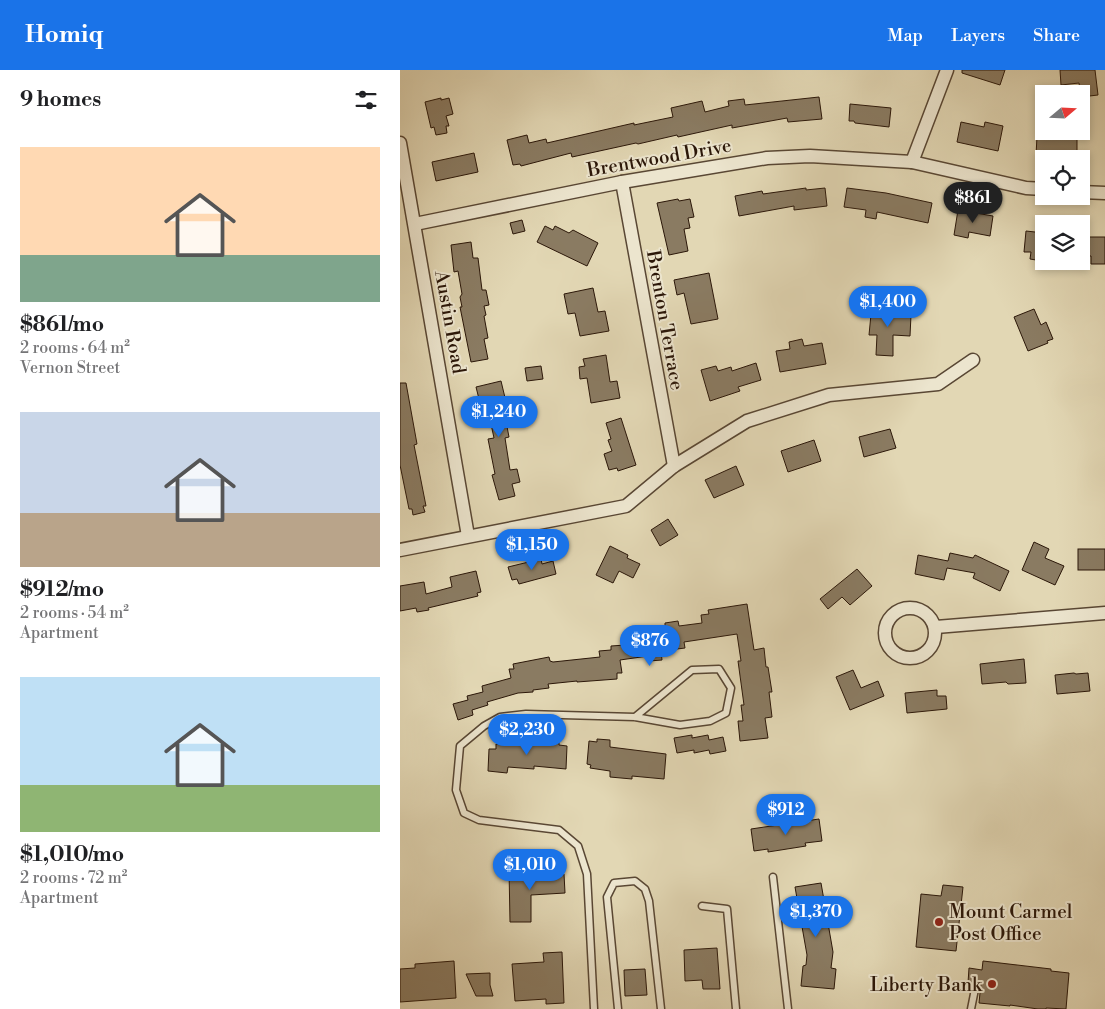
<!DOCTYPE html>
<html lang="en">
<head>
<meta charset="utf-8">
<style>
  :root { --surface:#fff; --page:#f6f6f6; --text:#202124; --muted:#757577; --accent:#1a73e8 }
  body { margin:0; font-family:"Libre Bodoni",serif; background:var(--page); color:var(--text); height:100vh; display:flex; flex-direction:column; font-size:19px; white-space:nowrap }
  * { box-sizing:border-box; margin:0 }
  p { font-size:16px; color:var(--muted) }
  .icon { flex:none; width:28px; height:28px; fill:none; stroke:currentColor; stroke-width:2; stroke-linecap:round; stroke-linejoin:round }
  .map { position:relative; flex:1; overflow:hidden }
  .side { display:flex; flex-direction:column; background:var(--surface); width:400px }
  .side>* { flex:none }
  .needle { width:32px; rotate:71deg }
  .buttons { position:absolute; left:635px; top:15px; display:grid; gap:10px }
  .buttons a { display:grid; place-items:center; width:55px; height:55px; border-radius:0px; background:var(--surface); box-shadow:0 2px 8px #0003; font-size:25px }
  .price { position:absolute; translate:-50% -42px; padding:0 11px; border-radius:18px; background:var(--accent); color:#fff; font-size:16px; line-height:32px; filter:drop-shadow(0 1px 2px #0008) }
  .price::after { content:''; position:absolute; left:50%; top:30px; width:15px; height:11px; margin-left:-8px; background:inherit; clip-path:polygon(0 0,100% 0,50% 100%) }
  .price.selected { background:#222; color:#fff }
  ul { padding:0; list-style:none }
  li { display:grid; align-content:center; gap:10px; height:265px; padding:0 20px }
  li span { display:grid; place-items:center; height:155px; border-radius:0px; color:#555 }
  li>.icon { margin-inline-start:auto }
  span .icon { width:90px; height:90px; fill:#fffc; stroke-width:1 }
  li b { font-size:21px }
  h2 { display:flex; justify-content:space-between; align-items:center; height:60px; padding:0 20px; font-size:21px }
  header { display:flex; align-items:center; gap:30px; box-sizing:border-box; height:70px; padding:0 25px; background:var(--accent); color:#fff }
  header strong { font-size:24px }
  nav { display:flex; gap:28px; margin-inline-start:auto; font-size:18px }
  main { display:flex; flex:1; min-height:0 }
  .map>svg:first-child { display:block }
  .building { fill:#8a7b62; stroke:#2b1709 }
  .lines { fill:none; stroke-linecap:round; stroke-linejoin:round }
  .service-casing { stroke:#594734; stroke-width:9 }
  .minor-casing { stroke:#594734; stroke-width:15 }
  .service { stroke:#ece5ce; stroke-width:6 }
  .minor { stroke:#ece5ce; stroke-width:12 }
  .poi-dot { fill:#8f2418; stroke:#ece5ce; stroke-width:2 }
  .labels { text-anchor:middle; stroke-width:4; stroke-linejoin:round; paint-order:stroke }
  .street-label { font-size:19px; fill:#2b1709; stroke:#ece5ce }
  .poi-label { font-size:19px; fill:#2b1709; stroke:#ece5ce; text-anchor:start }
</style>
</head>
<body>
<header>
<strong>Homiq</strong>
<nav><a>Map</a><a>Layers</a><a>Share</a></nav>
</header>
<main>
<section class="side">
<h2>9 homes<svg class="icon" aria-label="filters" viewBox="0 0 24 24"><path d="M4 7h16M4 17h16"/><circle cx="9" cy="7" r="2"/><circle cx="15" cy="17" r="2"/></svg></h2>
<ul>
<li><span style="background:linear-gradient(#ffd9b3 70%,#7fa58c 0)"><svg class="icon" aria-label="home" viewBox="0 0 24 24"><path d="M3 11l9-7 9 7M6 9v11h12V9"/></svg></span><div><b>$861/mo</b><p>2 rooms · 64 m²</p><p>Vernon Street</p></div></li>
<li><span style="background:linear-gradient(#c9d6e8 65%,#b9a48a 0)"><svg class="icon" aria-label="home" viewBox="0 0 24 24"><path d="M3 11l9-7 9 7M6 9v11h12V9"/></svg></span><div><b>$912/mo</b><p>2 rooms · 54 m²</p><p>Apartment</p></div></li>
<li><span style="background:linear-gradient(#bfe0f5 70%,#8fb573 0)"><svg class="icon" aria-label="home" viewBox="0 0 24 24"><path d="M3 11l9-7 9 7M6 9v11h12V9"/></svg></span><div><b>$1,010/mo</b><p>2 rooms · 72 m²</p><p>Apartment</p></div></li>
</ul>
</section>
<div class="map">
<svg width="705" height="939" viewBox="0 0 705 939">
  <rect width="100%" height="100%" fill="#e2d7b4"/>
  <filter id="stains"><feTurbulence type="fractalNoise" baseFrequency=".004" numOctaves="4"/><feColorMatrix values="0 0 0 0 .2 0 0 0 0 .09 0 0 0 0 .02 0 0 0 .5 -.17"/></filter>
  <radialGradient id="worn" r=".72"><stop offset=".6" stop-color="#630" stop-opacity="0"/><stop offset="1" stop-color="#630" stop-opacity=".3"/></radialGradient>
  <g class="building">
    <polygon points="562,0 605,0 600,15 562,3"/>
    <polygon points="660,0 695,0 698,25 681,27 679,13 661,15"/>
    <polygon points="419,27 422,49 388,52 387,48 332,58 332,55 278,67 277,65 238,74 236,73 172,87 171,83 121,96 120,94 113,95 107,70 127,65 129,73 146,69 147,73 234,53 234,55 273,47 271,38 302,31 305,42 329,36 328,31 344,29 345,35"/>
    <polygon points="41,28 41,30 49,28 53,44 46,46 49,56 46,56 47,63 36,65 34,57 31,58 25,32"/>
    <polygon points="450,34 491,38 489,57 455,53 454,51 449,51"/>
    <polygon points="561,52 584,57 585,52 603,56 598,81 557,72"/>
    <polygon points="637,66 677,68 677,88 636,86"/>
    <polygon points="74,83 78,102 36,111 32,92"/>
    <polygon points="406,118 406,120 425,118 427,136 394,140 394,136 339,146 335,126 362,121 363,124"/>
    <polygon points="447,118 486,123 532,133 528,153 477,142 476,149 465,147 466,140 444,137"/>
    <polygon points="278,129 279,131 290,129 294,147 288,148 290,158 284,159 288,181 269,185 257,133"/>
    <polygon points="558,140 593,146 590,166 569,162 568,168 554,165"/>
    <polygon points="122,150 125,161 113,164 110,153"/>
    <polygon points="145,156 153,160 155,156 169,163 173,160 198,173 187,196 137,172"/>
    <polygon points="626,161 644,163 644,184 642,191 630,189 631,182 624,182"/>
    <polygon points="681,167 705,167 705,194 691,194 691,186 681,186"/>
    <polygon points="71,172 73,188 78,188 82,220 86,220 89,235 84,236 86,245 84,246 88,268 84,269 88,289 71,292 60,237 62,237 60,227 62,224 58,201 54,202 51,175"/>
    <polygon points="309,203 318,249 291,254 284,223 277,225 274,210"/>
    <polygon points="193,218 198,242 205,241 209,261 180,266 175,243 168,244 164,224"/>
    <polygon points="472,234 489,234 489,244 511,245 510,266 493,265 493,286 476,285 477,265 469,265"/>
    <polygon points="634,239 641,255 646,252 653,269 647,271 648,273 628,281 614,247"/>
    <polygon points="402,269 404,276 422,273 426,294 380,302 376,281 390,279 389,272"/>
    <polygon points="206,285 210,312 217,311 220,328 191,333 187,308 180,309 179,297 185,296 183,289"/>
    <polygon points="356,293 361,310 338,317 340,321 310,331 301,300 316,296 318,301 331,297 332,301"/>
    <polygon points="141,296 143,309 127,311 125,298"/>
    <polygon points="101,311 107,336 103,336 109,367 105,368 110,400 117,399 120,412 112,414 115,426 99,430 92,405 95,404 88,369 94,368 88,340 82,341 76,317"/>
    <polygon points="0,313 6,313 17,374 14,375 26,436 23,436 25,442 13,445 12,439 9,439 0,395"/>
    <polygon points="221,348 236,395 218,401 217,398 209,400 204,384 212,381 208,370 211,369 206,353"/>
    <polygon points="490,359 496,378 464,387 459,367"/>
    <polygon points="414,370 421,391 388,402 381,381"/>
    <polygon points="336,396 344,415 314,428 305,410"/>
    <polygon points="268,449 278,465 260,476 251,460"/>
    <polygon points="634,472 649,479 645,488 664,496 655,515 622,500"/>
    <polygon points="210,476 228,485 227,488 240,494 233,508 219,501 213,513 196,505"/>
    <rect x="678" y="479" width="27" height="21"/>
    <polygon points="550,483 573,488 575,485 609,501 600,521 573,508 575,503 547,498 544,510 515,504 518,485 548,491"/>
    <polygon points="141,489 142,494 153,491 156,504 119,514 117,509 112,510 108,497"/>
    <polygon points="457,499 472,516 450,535 442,527 428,539 420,529"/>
    <polygon points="76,501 81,522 77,523 78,526 28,538 29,540 17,542 16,538 0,541 0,516 24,512 26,524 52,517 50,507"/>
    <polygon points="347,534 354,580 364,578 366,597 368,597 372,622 369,622 372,647 365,648 368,668 340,671 338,651 343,651 341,635 344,635 338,591 341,591 337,564 284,572 285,578 261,581 262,590 249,591 248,586 220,590 222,603 217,603 217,609 177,612 177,611 148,614 149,618 133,620 133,622 118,623 87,632 88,635 72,640 73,645 58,650 53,634 68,630 67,626 83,622 82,616 111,608 109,599 114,599 113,594 149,587 150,591 153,592 200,587 199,581 211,580 211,576 240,574 239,565 242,564 241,560 265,557 265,553 278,551 279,556 302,553 301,545 309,544 308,540"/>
    <polygon points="624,589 626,613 608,614 606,612 582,614 580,594"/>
    <polygon points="453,600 461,618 478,611 484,626 450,640 436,607"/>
    <polygon points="674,603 676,604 688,603 690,621 657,624 655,605"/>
    <polygon points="537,620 537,626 546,626 547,639 507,643 505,623"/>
    <polygon points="292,665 292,668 308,665 309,670 323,667 326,681 310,684 309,680 294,683 294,680 277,683 274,668"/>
    <polygon points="197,669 210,670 210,677 266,684 264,709 232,706 232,709 210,707 210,701 190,698 191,695 187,694 189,671 197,672"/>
    <polygon points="120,671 145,673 145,671 159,672 159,675 167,676 166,699 134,696 134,699 108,697 107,703 88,701 89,679 96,679 96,674 119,675"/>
    <polygon points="419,749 422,771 405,773 406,776 368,782 368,779 354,781 351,759"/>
    <polygon points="109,799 131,799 131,806 164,804 165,823 131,825 131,852 110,852"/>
    <polygon points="421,813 433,882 431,898 436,899 434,919 401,916 403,896 406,895 407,885 395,817"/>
    <polygon points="543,815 563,817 556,881 516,877 521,824 541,826"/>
    <polygon points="317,878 320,919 303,919 302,910 285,911 284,880"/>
    <polygon points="162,882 164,933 146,934 146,929 115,931 112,894 144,892 143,883"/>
    <polygon points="54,891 56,928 0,932 0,899 15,898 15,894"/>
    <polygon points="583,891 651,899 651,901 669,903 666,939 646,938 646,939 638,939 610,935 610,936 579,933 581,913 576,909 573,910 571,914 568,913 569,898 582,900"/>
    <polygon points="245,899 247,925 225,926 224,900"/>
    <polygon points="90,903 90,915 93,926 76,926 66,904"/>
  </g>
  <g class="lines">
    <defs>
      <g id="service">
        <polyline points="373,807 388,939"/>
        <polyline points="302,836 327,839 336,939"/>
        <polyline points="194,939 187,804 178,776 159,760 79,750 64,743 56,720 60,676 84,656 100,647 126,644 235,647 280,655 310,651 326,643 331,618 319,599 292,600 235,647"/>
        <polyline points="218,939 207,827 214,813 235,811 245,819 249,831 261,939"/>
        <polyline points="571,939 576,914"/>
      </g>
      <g id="minor">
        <polyline points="0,73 68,466"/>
        <polyline points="512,92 547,0"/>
        <polyline points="222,112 274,396"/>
        <polyline points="681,122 705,123"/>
        <polyline points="15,154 222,112 367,88 410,86 512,92 626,118 644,119"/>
        <polyline points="0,480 226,436 274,396 347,351 429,325 538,314 573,290"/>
        <circle cx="510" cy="563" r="25"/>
        <polyline points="536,557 705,543"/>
      </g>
    </defs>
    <use href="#service" class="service-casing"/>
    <use href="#minor" class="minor-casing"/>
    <use href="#service" class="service"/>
    <use href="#minor" class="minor"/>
  </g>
  <g class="poi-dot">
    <circle cx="539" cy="852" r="5"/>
    <circle cx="592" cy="914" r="5"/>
  </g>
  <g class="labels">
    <g class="street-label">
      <text transform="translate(259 87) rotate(-10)" y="7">Brentwood Drive</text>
      <text transform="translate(266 250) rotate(80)" y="7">Brenton Terrace</text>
      <text transform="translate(51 252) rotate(80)" y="7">Austin Road</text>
    </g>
    <g class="poi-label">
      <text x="549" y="848">Mount Carmel<tspan x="549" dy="22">Post Office</tspan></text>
      <text x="582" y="921" text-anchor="end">Liberty Bank</text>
    </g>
  </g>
  <rect width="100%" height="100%" filter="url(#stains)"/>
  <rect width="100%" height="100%" fill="url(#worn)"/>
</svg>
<div class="buttons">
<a><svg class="needle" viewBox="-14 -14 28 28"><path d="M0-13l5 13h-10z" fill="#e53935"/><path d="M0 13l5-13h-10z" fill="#757577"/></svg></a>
<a><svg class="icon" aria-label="locate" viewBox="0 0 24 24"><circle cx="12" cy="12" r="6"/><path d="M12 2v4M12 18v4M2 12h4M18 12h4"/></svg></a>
<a><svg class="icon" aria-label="layers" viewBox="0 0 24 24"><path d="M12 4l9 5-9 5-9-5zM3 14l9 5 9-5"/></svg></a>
</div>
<b class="price selected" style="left:573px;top:154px">$861</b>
<b class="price" style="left:488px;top:258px">$1,400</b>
<b class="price" style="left:99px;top:368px">$1,240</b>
<b class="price" style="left:132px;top:501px">$1,150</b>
<b class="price" style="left:250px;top:597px">$876</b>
<b class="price" style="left:127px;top:686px">$2,230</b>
<b class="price" style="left:386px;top:766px">$912</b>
<b class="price" style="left:130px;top:821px">$1,010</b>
<b class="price" style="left:416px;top:868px">$1,370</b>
</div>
</main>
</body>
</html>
